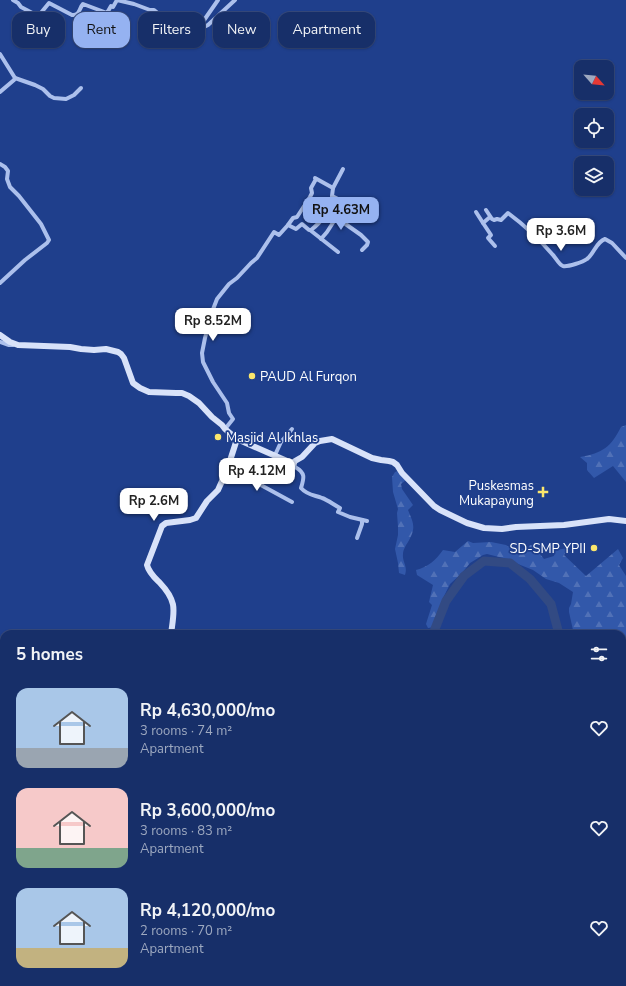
<!DOCTYPE html>
<html lang="en">
<head>
<meta charset="utf-8">
<style>
  :root { --surface:#172f69; --page:#20376f; --text:#f1f3f6; --muted:#9ea9c0; --line:#364a7d; --accent:#95b2f1 }
  body { margin:0; font-family:"Nunito Sans",sans-serif; background:var(--page); color:var(--text); height:100vh; display:flex; flex-direction:column; font-size:15px; white-space:nowrap }
  * { box-sizing:border-box; margin:0 }
  p { font-size:13px; color:var(--muted) }
  .icon { flex:none; width:22px; height:22px; fill:none; stroke:currentColor; stroke-width:2; stroke-linecap:round; stroke-linejoin:round }
  .map { position:relative; flex:1; overflow:hidden }
  .sheet { position:absolute; left:0px; top:630px; width:626px; height:356px; display:flex; flex-direction:column; background:var(--surface); border-radius:12px 12px 0 0; box-shadow:0 1px 3px #0004,0 0 0 1px var(--line) }
  .sheet>* { flex:none }
  .hud { position:absolute; left:12px; top:12px; width:400px; height:36px; display:flex; gap:8px }
  .needle { width:26px; rotate:117deg }
  .buttons { position:absolute; left:574px; top:60px; display:grid; gap:8px }
  .buttons a { display:grid; place-items:center; width:40px; height:40px; border-radius:8px; background:var(--surface); box-shadow:0 1px 3px #0004,0 0 0 1px var(--line); font-size:20px }
  .price { position:absolute; translate:-50% -34px; padding:0 9px; border-radius:8px; background:#fff; color:#222; font-size:13px; line-height:26px; filter:drop-shadow(0 1px 2px #0008) }
  .price::after { content:''; position:absolute; left:50%; top:24px; width:12px; height:9px; margin-left:-6px; background:inherit; clip-path:polygon(0 0,100% 0,50% 100%) }
  .price.active { background:var(--accent); color:#111 }
  ul { padding:0; list-style:none }
  li { display:flex; align-items:center; gap:12px; height:100px; padding:0 16px }
  li span { display:grid; place-items:center; flex:none; width:112px; height:80px; border-radius:12px; color:#555 }
  li>.icon { margin-inline-start:auto }
  span .icon { width:48px; height:48px; fill:#fffc; stroke-width:1 }
  li b { font-size:17px }
  h2 { display:flex; justify-content:space-between; align-items:center; height:48px; padding:0 16px; font-size:17px }
  .tag { padding:0 14px; border-radius:12px; background:var(--surface); box-shadow:0 1px 3px #0004,0 0 0 1px var(--line); font-size:14px; line-height:36px }
  .tag.active { background:var(--accent); color:#111 }
  .map>svg:first-child { display:block }
  .forest { fill:url(#forest-firs) }
  .lines { fill:none; stroke-linecap:round; stroke-linejoin:round }
  .river { stroke:#324a83; stroke-width:9 }
  .street { stroke:#acc0ec; stroke-width:4 }
  .secondary { stroke:#d8e2f9; stroke-width:6 }
  .poi-dot { fill:#fae66c; stroke:#1f3f8c; stroke-width:1.5 }
  .labels { text-anchor:middle; stroke-width:3.5; stroke-linejoin:round; paint-order:stroke }
  .poi-label { font-size:13px; fill:#fff; stroke:#1f3f8c; text-anchor:start }
</style>
</head>
<body>
<div class="map">
<svg width="626" height="986" viewBox="0 0 626 986">
  <defs>
    <pattern id="forest-firs" width="22" height="20" patternUnits="userSpaceOnUse"><rect width="22" height="20" fill="#3258aa"/><path d="M5 1l3.5 6h-7zM16 11l3.5 6h-7z" fill="#5171b7"/></pattern>
  </defs>
  <rect width="100%" height="100%" fill="#1f3f8c"/>
  <g class="forest">
    <path d="M 626,425 L 626,482 L 613,466 L 594,478 L 587,470 L 587,463 L 580,457 C 603,453 611,447 621,427 Z"/>
    <path d="M 398,471 L 406,480 L 401,484 L 402,489 L 413,505 L 408,510 C 414,524 416,528 408,542 C 406,545 403,550 403,554 C 402,562 408,566 405,575 L 399,573 L 398,563 L 395,549 L 398,535 L 398,527 L 397,513 L 398,509 L 393,492 L 392,477 L 395,472 Z"/>
    <path d="M 468,541 L 473,543 L 491,542 L 506,545 L 511,548 L 527,549 L 530,545 L 537,545 L 540,554 L 544,559 L 554,556 L 555,550 L 569,548 L 564,555 L 586,576 L 618,549 L 623,558 L 619,565 L 626,576 L 626,680 L 622,678 L 622,634 L 574,634 L 573,630 L 569,612 L 569,608 L 571,604 L 573,592 L 559,583 L 546,579 L 533,570 L 503,558 L 487,554 L 483,555 L 470,563 L 462,573 L 450,584 L 443,598 L 440,612 L 434,627 L 428,628 L 426,624 L 432,605 L 429,602 L 433,585 L 417,575 L 416,570 C 428,567 436,560 443,550 L 455,552 L 462,546 Z"/>
    <polygon points="622,771 626,773 626,986 195,986 194,982 622,982"/>
  </g>
  <g class="lines">
    <g class="river">
      <polyline points="433,634 446,601 464,576 484,561 510,563 530,579 551,604 559,634"/>
      <polyline points="622,693 626,695"/>
      <polyline points="115,986 117,982"/>
    </g>
    <g class="street">
      <path d="M 13,0 L 18,3 L 21,7 L 38,16 L 40,14 L 49,3 L 72,15 C 80,16 79,8 83,4 L 107,13 L 111,6 L 113,7 L 117,0 L 134,4 L 150,10 L 154,10 L 160,15 L 175,17 L 183,19 L 195,28 L 200,29 L 208,25 L 235,0"/>
      <polyline points="200,29 200,26 218,0"/>
      <polyline points="0,54 15,78 14,80 0,92"/>
      <polyline points="15,78 35,85 43,89 50,96 54,98 66,99 74,95 81,88"/>
      <polyline points="0,164 5,167 8,171 7,179 10,187 19,196 41,224 49,240 47,243 25,260 0,283"/>
      <polyline points="315,178 333,188 332,196 340,200 337,207 341,213 338,219"/>
      <polyline points="333,188 343,169"/>
      <path d="M 486,210 L 492,219 L 494,220 L 497,219 L 501,220 L 508,213 C 523,224 541,241 553,255 C 556,258 559,265 563,266 C 568,267 583,262 587,259 C 594,254 596,242 605,239 L 612,243 L 626,258"/>
      <polyline points="476,212 483,223"/>
      <polyline points="490,217 483,223 491,235 488,238 495,246"/>
      <polyline points="288,225 293,218 297,217 310,197 312,193 311,188 316,179"/>
      <path d="M 311,230 C 322,222 329,210 332,197"/>
      <polyline points="321,239 327,232 336,218 337,218 361,235 368,242 367,245 362,250"/>
      <polyline points="0,342 9,345 13,345"/>
      <polyline points="225,429 233,419 229,413 227,403 213,382 203,362 202,353 205,338 212,312 217,299 229,284 237,278 251,263 257,258 274,232 279,235 288,225 296,229 302,224 309,230 310,230 338,252"/>
      <polyline points="275,455 281,442 292,429"/>
      <path d="M 294,463 L 295,467 C 306,473 304,478 301,488 C 307,495 314,495 322,498 C 328,500 334,505 340,508 L 338,512 L 350,517 L 367,521"/>
      <polyline points="227,470 259,484 292,502"/>
      <polyline points="357,538 362,524 362,520"/>
      <polyline points="0,970 4,969"/>
    </g>
    <g class="secondary">
      <polyline points="0,335 10,342 18,345 70,347 81,349 94,350 106,349 118,352 121,354 124,358 133,383 140,388 149,392 176,393 182,393 189,396 199,403 212,417 222,425 225,429 237,439 287,461 294,463 295,461 302,457 315,443 320,441 332,439 372,458 381,460 389,461 393,462 397,465 402,473 434,506 440,510 467,523 484,528 502,529 516,527 564,525 609,519 626,521"/>
      <path d="M 171,634 C 174,611 178,602 160,583 C 155,578 149,573 147,565 L 162,526 L 166,523 L 190,520 L 196,518 L 207,501 L 218,490 L 227,470 L 237,439"/>
      <polyline points="56,986 60,982"/>
    </g>
  </g>
  <g class="poi-dot">
    <circle cx="252" cy="376" r="4"/>
    <circle cx="218" cy="437" r="4"/>
    <path d="M541 486h4v4h4v4h-4v4h-4v-4h-4v-4h4z"/>
    <circle cx="594" cy="548" r="4"/>
  </g>
  <g class="labels">
    <g class="poi-label">
      <text x="260" y="381">PAUD Al Furqon</text>
      <text x="226" y="442">Masjid Al Ikhlas</text>
      <text x="534" y="490" text-anchor="end">Puskesmas<tspan x="534" dy="15">Mukapayung</tspan></text>
      <text x="586" y="553" text-anchor="end">SD-SMP YPII</text>
    </g>
  </g>
</svg>
<div class="buttons">
<a><svg class="needle" viewBox="-14 -14 28 28"><path d="M0-13l5 13h-10z" fill="#e53935"/><path d="M0 13l5-13h-10z" fill="#9ea9c0"/></svg></a>
<a><svg class="icon" aria-label="locate" viewBox="0 0 24 24"><circle cx="12" cy="12" r="6"/><path d="M12 2v4M12 18v4M2 12h4M18 12h4"/></svg></a>
<a><svg class="icon" aria-label="layers" viewBox="0 0 24 24"><path d="M12 4l9 5-9 5-9-5zM3 14l9 5 9-5"/></svg></a>
</div>
<b class="price active" style="left:341px;top:231px">Rp 4.63M</b>
<b class="price" style="left:561px;top:252px">Rp 3.6M</b>
<b class="price" style="left:213px;top:342px">Rp 8.52M</b>
<b class="price" style="left:257px;top:492px">Rp 4.12M</b>
<b class="price" style="left:154px;top:522px">Rp 2.6M</b>
<div class="hud">
<a class="tag">Buy</a>
<a class="tag active">Rent</a>
<a class="tag">Filters</a>
<a class="tag">New</a>
<a class="tag">Apartment</a>
</div>
<section class="sheet">
<h2>5 homes<svg class="icon" aria-label="filters" viewBox="0 0 24 24"><path d="M4 7h16M4 17h16"/><circle cx="9" cy="7" r="2"/><circle cx="15" cy="17" r="2"/></svg></h2>
<ul>
<li><span style="background:linear-gradient(#a9c7e8 75%,#9aa5b1 0)"><svg class="icon" aria-label="home" viewBox="0 0 24 24"><path d="M3 11l9-7 9 7M6 9v11h12V9"/></svg></span><div><b>Rp 4,630,000/mo</b><p>3 rooms · 74 m²</p><p>Apartment</p></div><svg class="icon" aria-label="heart" viewBox="0 0 24 24"><path d="M12 20l-8-8c-3-5 5-10 8-4 3-6 11-1 8 4z"/></svg></li>
<li><span style="background:linear-gradient(#f6c9c9 75%,#7fa58c 0)"><svg class="icon" aria-label="home" viewBox="0 0 24 24"><path d="M3 11l9-7 9 7M6 9v11h12V9"/></svg></span><div><b>Rp 3,600,000/mo</b><p>3 rooms · 83 m²</p><p>Apartment</p></div><svg class="icon" aria-label="heart" viewBox="0 0 24 24"><path d="M12 20l-8-8c-3-5 5-10 8-4 3-6 11-1 8 4z"/></svg></li>
<li><span style="background:linear-gradient(#a9c7e8 75%,#c2b280 0)"><svg class="icon" aria-label="home" viewBox="0 0 24 24"><path d="M3 11l9-7 9 7M6 9v11h12V9"/></svg></span><div><b>Rp 4,120,000/mo</b><p>2 rooms · 70 m²</p><p>Apartment</p></div><svg class="icon" aria-label="heart" viewBox="0 0 24 24"><path d="M12 20l-8-8c-3-5 5-10 8-4 3-6 11-1 8 4z"/></svg></li>
</ul>
</section>
</div>
</body>
</html>
